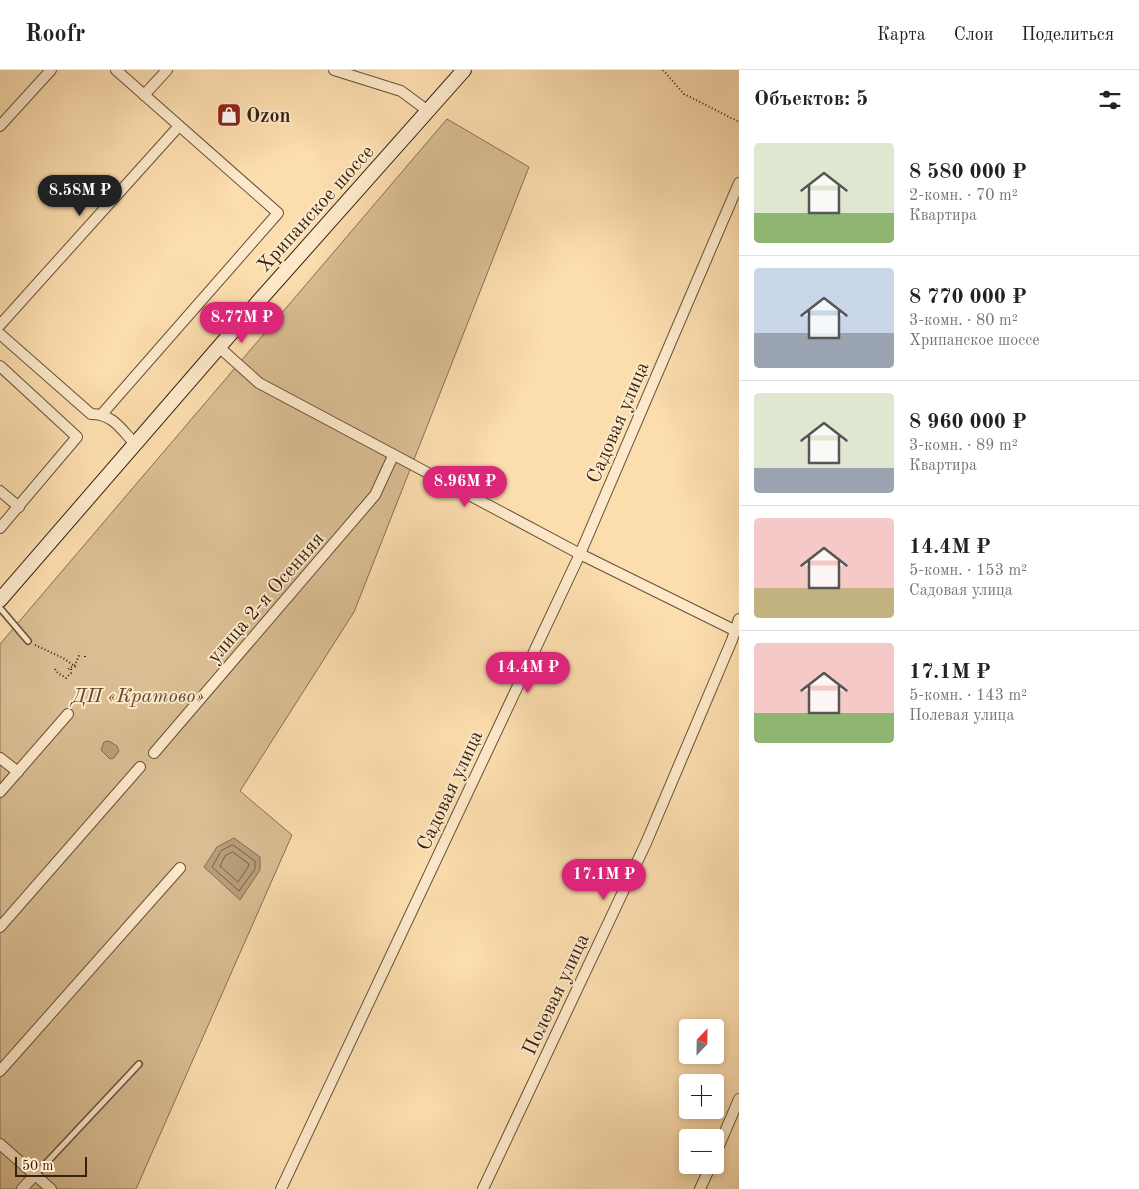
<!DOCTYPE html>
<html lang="ru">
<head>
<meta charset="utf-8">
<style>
  :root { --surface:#fff; --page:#f2f2f2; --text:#222; --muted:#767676; --line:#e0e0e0; --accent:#db2777 }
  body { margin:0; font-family:"Old Standard TT",serif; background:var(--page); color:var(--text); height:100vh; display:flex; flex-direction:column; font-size:19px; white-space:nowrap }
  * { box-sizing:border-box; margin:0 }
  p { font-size:16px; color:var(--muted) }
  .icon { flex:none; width:28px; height:28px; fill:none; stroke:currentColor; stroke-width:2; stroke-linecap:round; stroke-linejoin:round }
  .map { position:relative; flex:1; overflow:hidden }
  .panel { display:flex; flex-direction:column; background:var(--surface); width:400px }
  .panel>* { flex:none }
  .needle { width:32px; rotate:22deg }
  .fabs { position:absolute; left:679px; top:949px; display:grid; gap:10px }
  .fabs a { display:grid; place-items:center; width:45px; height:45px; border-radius:5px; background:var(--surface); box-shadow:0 2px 8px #0003; font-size:25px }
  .scale { position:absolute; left:15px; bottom:12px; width:72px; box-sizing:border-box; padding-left:5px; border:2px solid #332112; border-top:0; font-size:14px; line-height:18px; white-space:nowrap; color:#332112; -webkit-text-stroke:4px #fde9ca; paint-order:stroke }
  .price { position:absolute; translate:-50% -42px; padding:0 11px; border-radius:18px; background:var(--accent); color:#fff; font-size:16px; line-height:32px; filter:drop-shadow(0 1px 2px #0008) }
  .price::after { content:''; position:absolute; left:50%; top:30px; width:15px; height:11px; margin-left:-8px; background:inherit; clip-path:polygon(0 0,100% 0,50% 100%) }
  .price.active { background:#222; color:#fff }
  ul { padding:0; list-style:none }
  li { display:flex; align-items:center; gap:15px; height:125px; padding:0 15px }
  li+li { border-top:1px solid var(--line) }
  li span { display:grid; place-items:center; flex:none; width:140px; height:100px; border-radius:5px; color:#555 }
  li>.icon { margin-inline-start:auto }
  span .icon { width:60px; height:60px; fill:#fffc; stroke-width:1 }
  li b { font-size:21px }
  h2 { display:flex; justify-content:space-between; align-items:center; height:60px; padding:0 15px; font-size:21px }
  header { display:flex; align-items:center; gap:30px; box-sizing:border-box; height:70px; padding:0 25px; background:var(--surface); border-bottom:1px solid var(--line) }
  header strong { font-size:24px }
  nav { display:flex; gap:28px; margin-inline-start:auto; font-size:18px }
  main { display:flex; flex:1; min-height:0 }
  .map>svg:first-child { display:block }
  .green { fill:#dabd93; stroke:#866f52 }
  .water { fill:#b89d79; stroke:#836b50 }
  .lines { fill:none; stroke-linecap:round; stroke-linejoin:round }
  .shore { stroke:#765f46; stroke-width:1 }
  .lane-casing { stroke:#655039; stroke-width:8 }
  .street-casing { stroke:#655039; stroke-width:12 }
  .secondary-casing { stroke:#332112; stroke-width:16 }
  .path { stroke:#332112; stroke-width:2; stroke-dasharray:1 2.5; stroke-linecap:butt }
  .lane { stroke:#fde9ca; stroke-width:5 }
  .street { stroke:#fde9ca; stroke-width:10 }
  .secondary { stroke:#fde9ca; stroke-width:14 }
  .labels { text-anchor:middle; stroke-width:4; stroke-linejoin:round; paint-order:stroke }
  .poi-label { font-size:20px; font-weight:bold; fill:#332112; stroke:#fde9ca; text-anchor:start }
  .street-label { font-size:20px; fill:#332112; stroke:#fde9ca }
  .park-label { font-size:20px; font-style:italic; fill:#5d4832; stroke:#fde9ca }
</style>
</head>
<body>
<header>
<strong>Roofr</strong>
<nav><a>Карта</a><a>Слои</a><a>Поделиться</a></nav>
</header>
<main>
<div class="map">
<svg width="739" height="1119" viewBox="0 0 739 1119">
  <rect width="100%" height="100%" fill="#fcddae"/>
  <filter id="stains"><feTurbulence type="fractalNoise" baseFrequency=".004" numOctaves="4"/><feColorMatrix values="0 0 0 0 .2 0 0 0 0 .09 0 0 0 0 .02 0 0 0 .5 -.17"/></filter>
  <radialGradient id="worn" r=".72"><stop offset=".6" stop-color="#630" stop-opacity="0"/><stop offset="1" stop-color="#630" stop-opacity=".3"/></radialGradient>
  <polygon class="green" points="447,49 529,97 354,542 240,721 292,765 136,1119 0,1119 0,574"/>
  <g class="water">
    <polygon points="109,671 117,676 119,681 114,688 110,689 101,680 104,672"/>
    <polygon points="234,768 260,787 260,800 240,830 204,797 217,777"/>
  </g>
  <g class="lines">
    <g class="shore">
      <polygon points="233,775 255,791 255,799 239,821 212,797 221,781"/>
      <polygon points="233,782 249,794 248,797 238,812 220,796 225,786"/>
    </g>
    <defs>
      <g id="lane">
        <polyline points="0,538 28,571"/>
        <polyline points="35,1105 139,994"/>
      </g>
      <g id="street">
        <polyline points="334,0 401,21 428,41"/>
        <polyline points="144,25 167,0"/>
        <polyline points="0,56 51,0"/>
        <polyline points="0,255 179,56"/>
        <path d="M 0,264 L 91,344 C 113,344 121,359 135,374"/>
        <polyline points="220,278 259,313 580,484 734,560"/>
        <polyline points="0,296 77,367 0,458"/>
        <polyline points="102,344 278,143 116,0"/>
        <polyline points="0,421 19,437"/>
        <polyline points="154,683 375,425 393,386"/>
        <polyline points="0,688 18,702"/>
        <polyline points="0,722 68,644"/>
        <polyline points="0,857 140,697"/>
        <polyline points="0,1001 180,798"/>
        <polyline points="0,1074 51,1119"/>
        <polyline points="715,1085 739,1029"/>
        <polyline points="22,1119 35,1105"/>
        <polyline points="281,1119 580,484 739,113"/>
        <polyline points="483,1119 646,773 732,570 739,549"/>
        <polyline points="700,1119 711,1095"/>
      </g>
      <polyline id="secondary" points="0,530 251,240 464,0"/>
    </defs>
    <use href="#lane" class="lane-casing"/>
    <use href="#street" class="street-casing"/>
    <use href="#secondary" class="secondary-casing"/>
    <g class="path">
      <polyline points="663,0 684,24 739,52"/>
      <polyline points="35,575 63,588 76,597"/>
      <polyline points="85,586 85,589"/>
      <polyline points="55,599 58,603 66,608 71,603 71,598"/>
      <polyline points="68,599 75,595 80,583"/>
    </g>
    <use href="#lane" class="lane"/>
    <use href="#street" class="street"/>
    <use href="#secondary" class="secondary"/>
  </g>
  <defs>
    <symbol id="shop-square" viewBox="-11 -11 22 22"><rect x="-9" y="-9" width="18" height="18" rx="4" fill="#8f2418" stroke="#fde9ca"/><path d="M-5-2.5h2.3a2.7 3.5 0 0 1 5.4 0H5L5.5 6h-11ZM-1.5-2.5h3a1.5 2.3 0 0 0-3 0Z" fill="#fff"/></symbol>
  </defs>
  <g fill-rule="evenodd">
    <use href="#shop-square" x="215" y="31" width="28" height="28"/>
  </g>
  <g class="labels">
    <g class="poi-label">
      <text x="246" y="52">Ozon</text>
    </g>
    <g class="street-label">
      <text transform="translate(315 138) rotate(-48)" y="7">Хрипанское шоссе</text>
      <text transform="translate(617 352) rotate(-67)" y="7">Садовая улица</text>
      <text transform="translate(265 527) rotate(-49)" y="7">улица 2-я Осенняя</text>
      <text transform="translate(449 720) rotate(-65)" y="7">Садовая улица</text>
      <text transform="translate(555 924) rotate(-65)" y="7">Полевая улица</text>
    </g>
    <g class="park-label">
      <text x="138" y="632">ДП «Кратово»</text>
    </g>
  </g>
  <rect width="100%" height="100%" filter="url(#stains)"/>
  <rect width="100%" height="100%" fill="url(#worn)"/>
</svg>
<div class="fabs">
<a><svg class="needle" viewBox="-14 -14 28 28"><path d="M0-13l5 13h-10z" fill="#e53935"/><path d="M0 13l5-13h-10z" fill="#767676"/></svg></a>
<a>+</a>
<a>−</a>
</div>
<div class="scale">50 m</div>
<b class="price active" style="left:80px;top:147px">8.58M ₽</b>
<b class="price" style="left:242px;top:274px">8.77M ₽</b>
<b class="price" style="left:465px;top:438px">8.96M ₽</b>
<b class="price" style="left:528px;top:624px">14.4M ₽</b>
<b class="price" style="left:604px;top:831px">17.1M ₽</b>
</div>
<section class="panel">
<h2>Объектов: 5<svg class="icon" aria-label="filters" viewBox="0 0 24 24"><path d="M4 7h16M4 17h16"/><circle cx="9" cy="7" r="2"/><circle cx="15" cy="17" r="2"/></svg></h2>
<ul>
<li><span style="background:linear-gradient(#dfe7d0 70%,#8fb573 0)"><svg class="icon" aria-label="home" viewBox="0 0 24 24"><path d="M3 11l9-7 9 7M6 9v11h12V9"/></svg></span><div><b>8 580 000 ₽</b><p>2-комн. · 70 m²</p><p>Квартира</p></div></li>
<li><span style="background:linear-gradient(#c9d6e8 65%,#9aa5b1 0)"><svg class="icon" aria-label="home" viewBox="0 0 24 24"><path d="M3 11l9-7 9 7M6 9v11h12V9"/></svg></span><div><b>8 770 000 ₽</b><p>3-комн. · 80 m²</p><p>Хрипанское шоссе</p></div></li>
<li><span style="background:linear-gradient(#dfe7d0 75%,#9aa5b1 0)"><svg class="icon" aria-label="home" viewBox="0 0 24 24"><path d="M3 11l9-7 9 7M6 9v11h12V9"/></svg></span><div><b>8 960 000 ₽</b><p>3-комн. · 89 m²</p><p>Квартира</p></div></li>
<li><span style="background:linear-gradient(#f6c9c9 70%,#c2b280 0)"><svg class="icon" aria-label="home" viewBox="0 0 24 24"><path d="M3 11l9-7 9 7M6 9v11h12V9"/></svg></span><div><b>14.4M ₽</b><p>5-комн. · 153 m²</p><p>Садовая улица</p></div></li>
<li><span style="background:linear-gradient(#f6c9c9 70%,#8fb573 0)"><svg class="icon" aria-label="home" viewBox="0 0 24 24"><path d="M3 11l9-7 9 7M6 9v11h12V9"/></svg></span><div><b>17.1M ₽</b><p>5-комн. · 143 m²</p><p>Полевая улица</p></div></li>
</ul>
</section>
</main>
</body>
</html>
